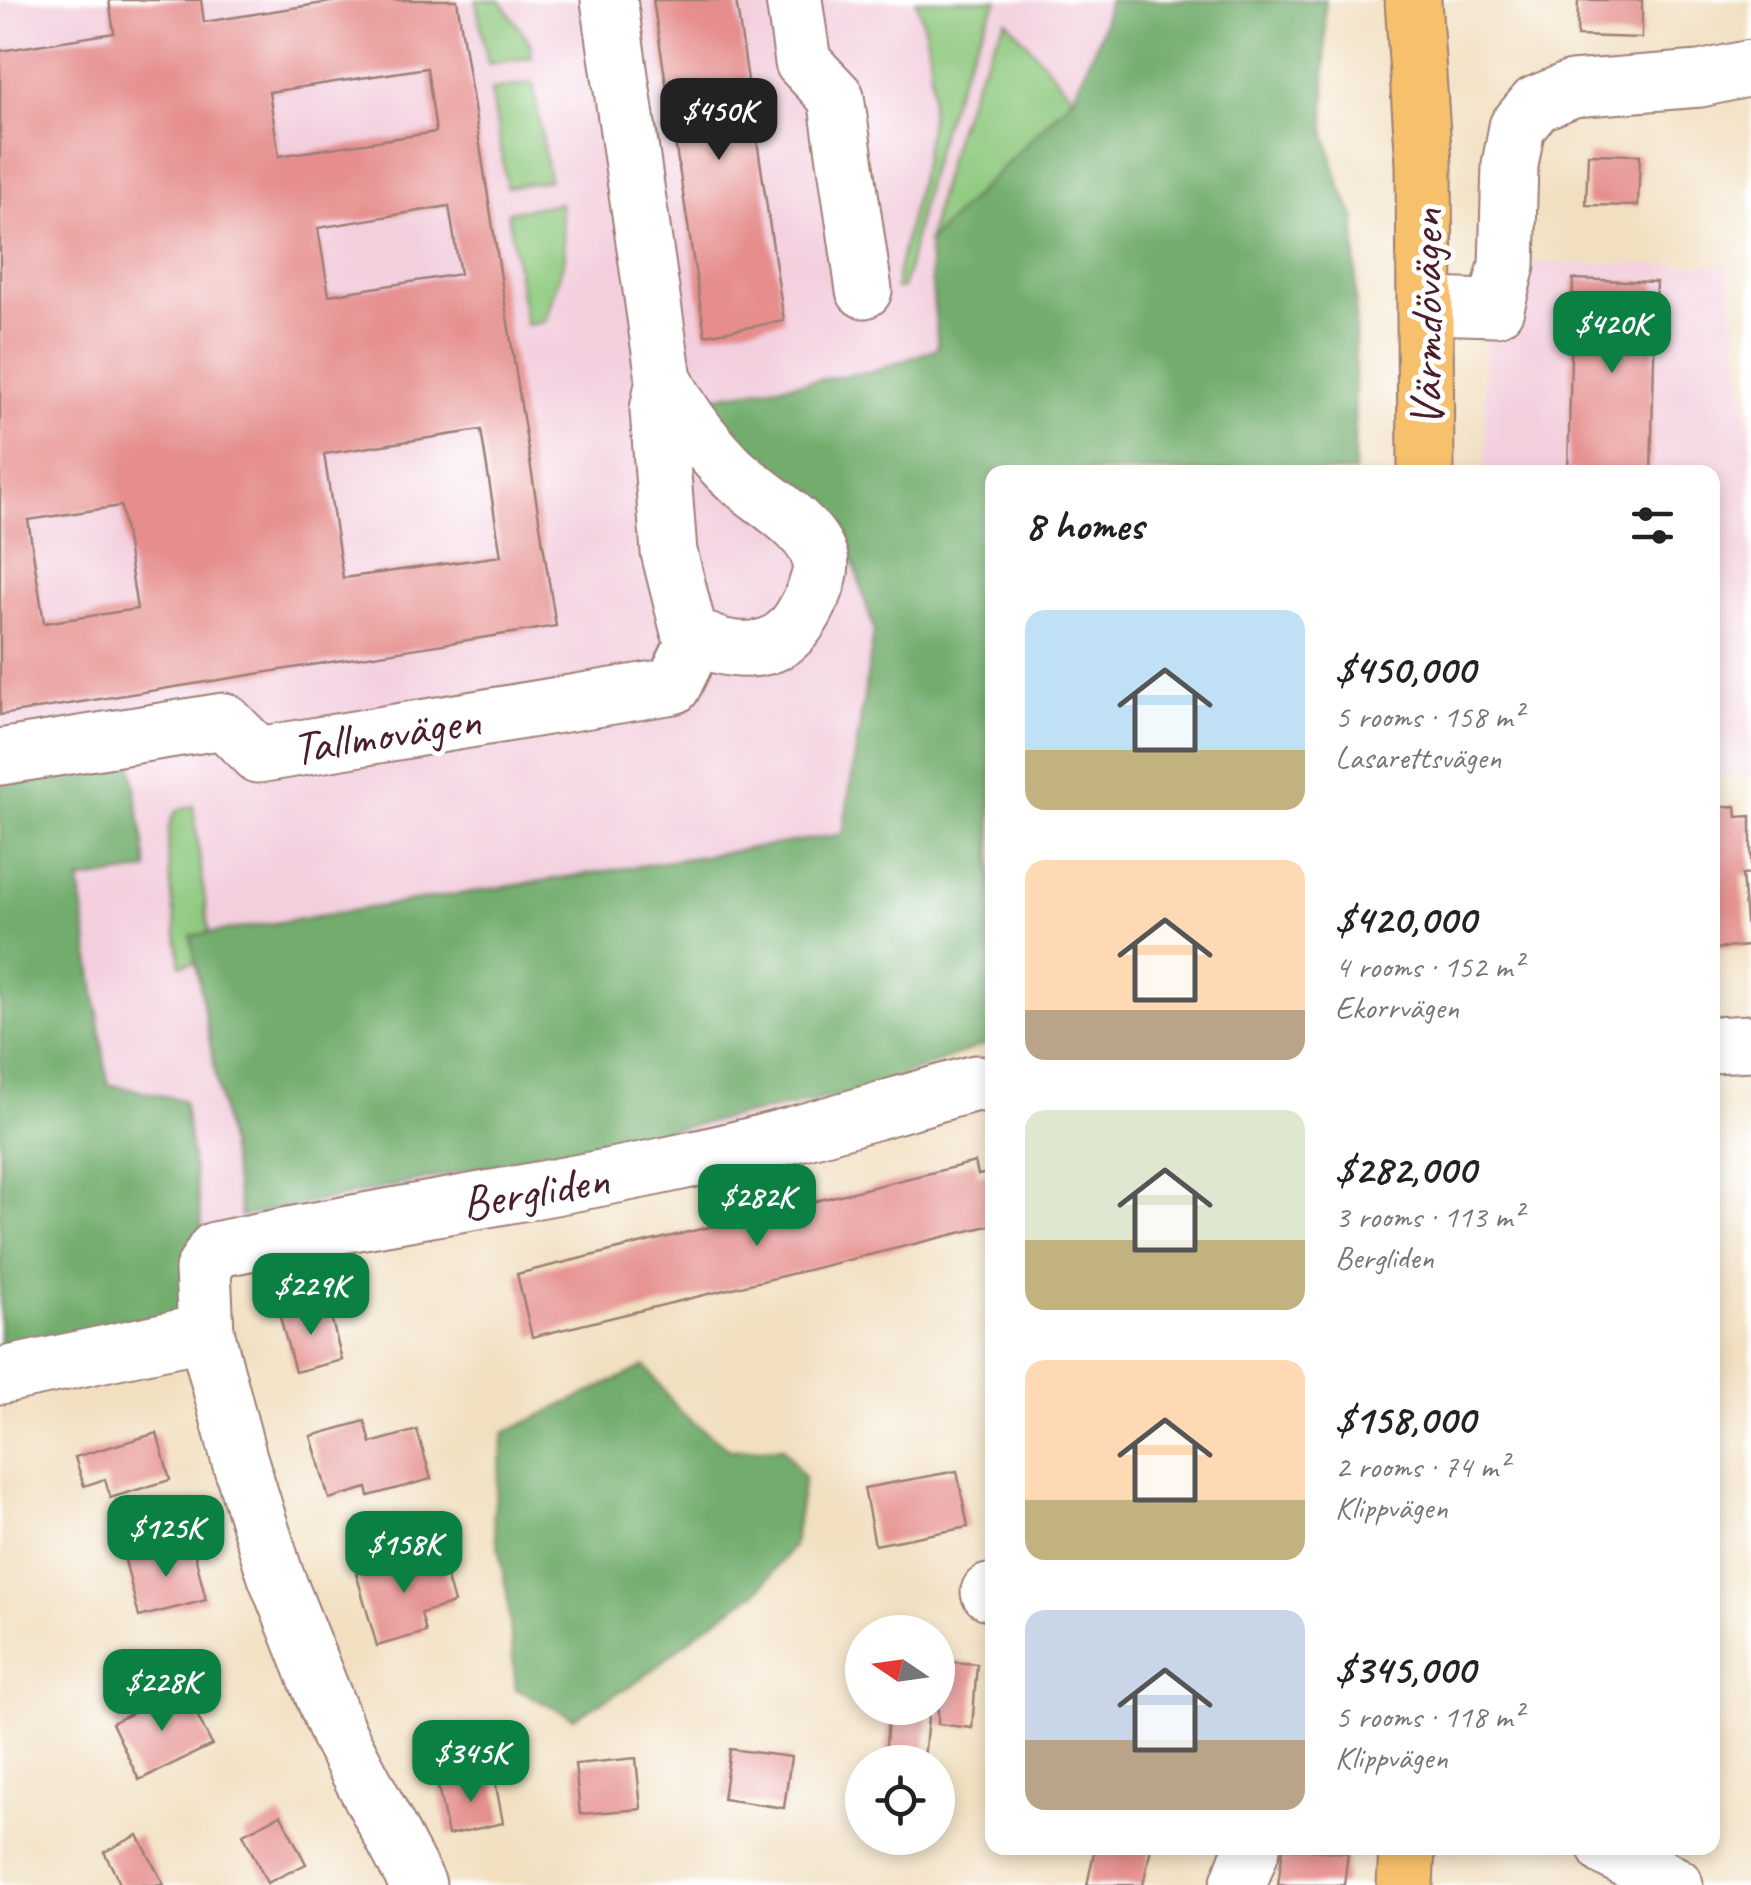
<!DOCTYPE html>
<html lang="en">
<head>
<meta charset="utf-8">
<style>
  :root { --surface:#fff; --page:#f6f6f6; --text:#222; --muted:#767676; --accent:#0b8043 }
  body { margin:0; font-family:Caveat,sans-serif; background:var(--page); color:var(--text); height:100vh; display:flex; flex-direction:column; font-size:38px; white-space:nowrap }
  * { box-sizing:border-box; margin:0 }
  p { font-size:32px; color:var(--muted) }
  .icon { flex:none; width:55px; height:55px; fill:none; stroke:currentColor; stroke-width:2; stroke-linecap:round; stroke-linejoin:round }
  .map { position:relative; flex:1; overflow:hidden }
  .details { position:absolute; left:985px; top:465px; width:735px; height:1390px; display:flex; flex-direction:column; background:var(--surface); border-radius:20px; box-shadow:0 5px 15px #0003 }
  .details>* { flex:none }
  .needle { width:65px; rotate:283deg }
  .tools { position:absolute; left:845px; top:1615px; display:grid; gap:20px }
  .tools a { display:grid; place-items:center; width:110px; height:110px; border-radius:50%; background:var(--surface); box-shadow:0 5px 15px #0003; font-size:50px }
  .price { position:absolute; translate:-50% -85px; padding:0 22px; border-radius:20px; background:var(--accent); color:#fff; font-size:32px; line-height:65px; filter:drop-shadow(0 2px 5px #0008) }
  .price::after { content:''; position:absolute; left:50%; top:60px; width:30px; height:22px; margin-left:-15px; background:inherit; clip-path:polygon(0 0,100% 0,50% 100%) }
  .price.on { background:#222; color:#fff }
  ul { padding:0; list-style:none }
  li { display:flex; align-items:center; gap:30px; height:250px; padding:0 40px }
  li span { display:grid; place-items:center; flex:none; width:280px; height:200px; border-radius:20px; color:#555 }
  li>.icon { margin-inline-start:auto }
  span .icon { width:120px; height:120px; fill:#fffc; stroke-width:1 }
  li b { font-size:42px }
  h2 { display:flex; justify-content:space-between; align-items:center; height:120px; padding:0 40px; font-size:42px }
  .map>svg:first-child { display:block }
  .built { fill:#f3cfde }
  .green { fill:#8ec97e; stroke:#6c7454; stroke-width:2.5 }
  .forest { fill:#72ad6d; stroke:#5e664c; stroke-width:2.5 }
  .building { fill:#e58e8d; fill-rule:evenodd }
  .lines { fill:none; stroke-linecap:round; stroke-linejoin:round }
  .minor-casing { stroke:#9e7f76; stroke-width:59 }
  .major-casing { stroke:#9e7f76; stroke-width:59 }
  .minor { stroke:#fff; stroke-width:55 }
  .major { stroke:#f7c06c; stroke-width:55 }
  .labels { text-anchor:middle; stroke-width:10; stroke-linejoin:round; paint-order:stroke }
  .street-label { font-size:48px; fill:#4a1f2b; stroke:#fff }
</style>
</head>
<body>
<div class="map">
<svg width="1751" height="1885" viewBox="0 0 1751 1885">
  <rect width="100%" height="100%" fill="#fff"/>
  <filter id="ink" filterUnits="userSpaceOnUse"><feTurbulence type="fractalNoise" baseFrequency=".01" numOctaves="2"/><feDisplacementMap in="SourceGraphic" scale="20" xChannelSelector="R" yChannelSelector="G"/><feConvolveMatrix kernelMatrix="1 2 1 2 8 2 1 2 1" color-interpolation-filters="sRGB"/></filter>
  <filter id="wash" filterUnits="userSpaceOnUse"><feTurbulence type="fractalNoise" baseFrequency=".0048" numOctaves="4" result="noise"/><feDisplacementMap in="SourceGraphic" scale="40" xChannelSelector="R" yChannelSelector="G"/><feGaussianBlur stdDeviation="2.25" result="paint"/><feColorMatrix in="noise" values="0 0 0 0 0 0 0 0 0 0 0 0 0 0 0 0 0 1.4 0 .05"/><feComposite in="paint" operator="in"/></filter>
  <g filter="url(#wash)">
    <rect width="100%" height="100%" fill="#f1dfc0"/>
    <g class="built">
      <polygon points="0,0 1109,0 1100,35 1073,97 928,242 938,348 875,371 704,398 764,460 841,522 874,631 843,835 858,1092 196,1259 173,1319 0,1357"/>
      <polygon points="1485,263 1728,265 1747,417 1751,424 1751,775 1713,777 1712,472 1485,472"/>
    </g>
    <g class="green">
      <polygon points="476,0 500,0 530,43 532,57 488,64"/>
      <path d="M 916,0 L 998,0 C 950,82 925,180 907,273 L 902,288 L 895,289 C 912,184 954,108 916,0 Z"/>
      <path d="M 1007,20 L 1073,97 L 928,242 C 944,165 966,87 1007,20 Z"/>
      <polygon points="533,83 549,180 507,187 491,90"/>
      <polygon points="560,203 565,256 545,322 526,325 508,212"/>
      <path d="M 193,806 L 209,933 L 192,936 L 196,962 L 181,965 C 178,938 160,834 173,816 C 178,808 184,808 193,806 Z"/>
    </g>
    <g class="forest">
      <polygon points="1109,0 1325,0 1325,131 1340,186 1356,220 1354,472 992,472 992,1042 858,1092 241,1217 191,936 843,834 874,631 842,522 764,460 703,398 875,371 938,348 928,242 1073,97 1100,35"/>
      <polygon points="131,761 148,870 79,881 108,1084 183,1100 202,1226 196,1259 173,1319 0,1357 0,781"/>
      <polygon points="645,1366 679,1411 730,1450 783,1448 804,1478 793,1546 759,1590 702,1629 643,1678 574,1718 516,1689 507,1594 493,1517 504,1433"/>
    </g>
    <g id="blocks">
      <g class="building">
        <path d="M 109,0 L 201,0 L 204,22 L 343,0 L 457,0 L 556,626 L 0,715 L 0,51 L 114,33 ZM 427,68 L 436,132 L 279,156 L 269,92 ZM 449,206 L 460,274 L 329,295 L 318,228 ZM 481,430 L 501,556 L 343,578 L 324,454 ZM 121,506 L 137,609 L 44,623 L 28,520 Z"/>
        <polygon points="653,0 736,0 784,321 705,335"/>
        <polygon points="1578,0 1642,0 1642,38 1577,36"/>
        <polygon points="1588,154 1640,155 1638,206 1586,205"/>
        <polygon points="1573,279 1656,282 1651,472 1568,472"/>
        <polygon points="1736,806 1737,817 1751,816 1751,874 1742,875 1748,946 1712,949 1712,807"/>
        <polygon points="975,1162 978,1175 992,1172 992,1225 532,1337 517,1274"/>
        <polygon points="328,1305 342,1360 295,1372 280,1317"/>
        <polygon points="365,1421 371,1443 417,1430 431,1479 369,1496 367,1488 329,1499 311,1436"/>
        <polygon points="157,1433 170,1480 110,1498 105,1479 84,1486 75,1457"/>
        <polygon points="957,1471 968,1527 875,1545 864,1488"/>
        <polygon points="192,1543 206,1600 139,1617 125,1560"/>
        <polygon points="439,1550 454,1603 421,1613 426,1632 377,1646 356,1573"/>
        <polygon points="938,1661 977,1664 972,1728 938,1724"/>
        <polygon points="184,1688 212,1745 139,1780 112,1723"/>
        <polygon points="889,1708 929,1708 924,1759 885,1756"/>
        <polygon points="730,1749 791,1757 784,1808 723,1799"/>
        <polygon points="636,1758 641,1809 580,1814 575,1764"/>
        <polygon points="494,1775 503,1823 448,1835 438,1786"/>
        <polygon points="281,1815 306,1864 267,1883 243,1834"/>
        <polygon points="138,1835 164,1885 121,1885 104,1852"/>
        <polygon points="1095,1848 1151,1848 1143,1885 1087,1885"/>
        <polygon points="1283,1848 1348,1853 1344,1885 1278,1885"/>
      </g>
    </g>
  </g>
  <g filter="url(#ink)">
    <use href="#blocks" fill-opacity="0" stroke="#9e7f76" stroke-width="2.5"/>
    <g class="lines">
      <defs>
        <g id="minor">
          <path d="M 609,0 L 664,379 C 680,412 702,441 727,467 C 753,495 809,521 820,558 C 823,569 817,585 813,595 C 806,611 796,629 782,639 C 756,657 709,650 688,628 L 669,552 L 658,410 L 664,379"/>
          <polyline points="794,0 803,62 836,97 864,290"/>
          <polyline points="1427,306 1496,308 1507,265 1510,165 1517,127 1536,104 1572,89 1700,79 1751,68"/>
          <polyline points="0,757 224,721 258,755 673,686 697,637"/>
          <polyline points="1712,1045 1751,1043"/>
          <path d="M 206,1332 L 203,1270 L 215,1250 C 368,1217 523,1196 676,1163 C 777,1142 877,1110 976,1083 L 992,1085"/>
          <polyline points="0,1376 206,1332 239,1458 275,1574 339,1735 418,1885"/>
          <polyline points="989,1592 992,1592"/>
          <polyline points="1606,1848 1675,1885"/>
          <polyline points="1238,1885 1252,1848"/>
        </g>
        <g id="major">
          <polyline points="1413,0 1424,164 1426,472"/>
          <polyline points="1405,1885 1407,1848"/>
        </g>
      </defs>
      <use href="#minor" class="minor-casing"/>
      <use href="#major" class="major-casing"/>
      <use href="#minor" class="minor"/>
      <use href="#major" class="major"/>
    </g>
  </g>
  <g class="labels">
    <g class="street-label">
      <text transform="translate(1425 318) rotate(-90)" y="17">Värmdövägen</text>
      <text transform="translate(386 733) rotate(-9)" y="17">Tallmovägen</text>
      <text transform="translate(535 1190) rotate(-10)" y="17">Bergliden</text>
    </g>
  </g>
</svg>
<div class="tools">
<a><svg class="needle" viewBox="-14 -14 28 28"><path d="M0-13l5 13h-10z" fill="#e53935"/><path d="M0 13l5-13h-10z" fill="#767676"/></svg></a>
<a><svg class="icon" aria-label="locate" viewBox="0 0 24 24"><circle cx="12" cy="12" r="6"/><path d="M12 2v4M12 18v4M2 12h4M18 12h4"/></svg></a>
</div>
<b class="price on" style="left:719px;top:163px">$450K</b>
<b class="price" style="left:1612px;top:376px">$420K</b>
<b class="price" style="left:757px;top:1249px">$282K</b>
<b class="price" style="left:311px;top:1338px">$229K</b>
<b class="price" style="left:166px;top:1580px">$125K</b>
<b class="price" style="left:404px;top:1596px">$158K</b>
<b class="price" style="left:162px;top:1734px">$228K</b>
<b class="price" style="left:471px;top:1805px">$345K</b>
<section class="details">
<h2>8 homes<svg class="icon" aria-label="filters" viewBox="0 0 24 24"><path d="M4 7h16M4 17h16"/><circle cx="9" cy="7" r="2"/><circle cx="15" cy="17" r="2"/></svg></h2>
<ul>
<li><span style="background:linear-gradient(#bfe0f5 70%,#c2b280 0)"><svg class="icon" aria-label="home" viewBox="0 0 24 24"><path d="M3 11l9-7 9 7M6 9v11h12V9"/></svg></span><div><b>$450,000</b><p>5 rooms · 158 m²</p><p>Lasarettsvägen</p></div></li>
<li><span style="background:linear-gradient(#ffd9b3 75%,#b9a48a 0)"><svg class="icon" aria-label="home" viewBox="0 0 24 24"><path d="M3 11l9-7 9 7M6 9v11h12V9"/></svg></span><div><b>$420,000</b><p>4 rooms · 152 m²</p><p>Ekorrvägen</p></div></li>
<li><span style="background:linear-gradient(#dfe7d0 65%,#c2b280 0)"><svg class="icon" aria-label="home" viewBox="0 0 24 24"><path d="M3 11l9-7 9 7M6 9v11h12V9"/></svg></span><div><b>$282,000</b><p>3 rooms · 113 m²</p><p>Bergliden</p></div></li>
<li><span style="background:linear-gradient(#ffd9b3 70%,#c2b280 0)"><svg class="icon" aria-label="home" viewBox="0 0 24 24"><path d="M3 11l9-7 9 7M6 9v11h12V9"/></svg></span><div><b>$158,000</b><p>2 rooms · 74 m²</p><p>Klippvägen</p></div></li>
<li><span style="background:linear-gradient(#c9d6e8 65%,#b9a48a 0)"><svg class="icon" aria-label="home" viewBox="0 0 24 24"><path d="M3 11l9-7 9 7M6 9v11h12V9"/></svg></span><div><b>$345,000</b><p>5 rooms · 118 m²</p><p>Klippvägen</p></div></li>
</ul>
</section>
</div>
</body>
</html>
